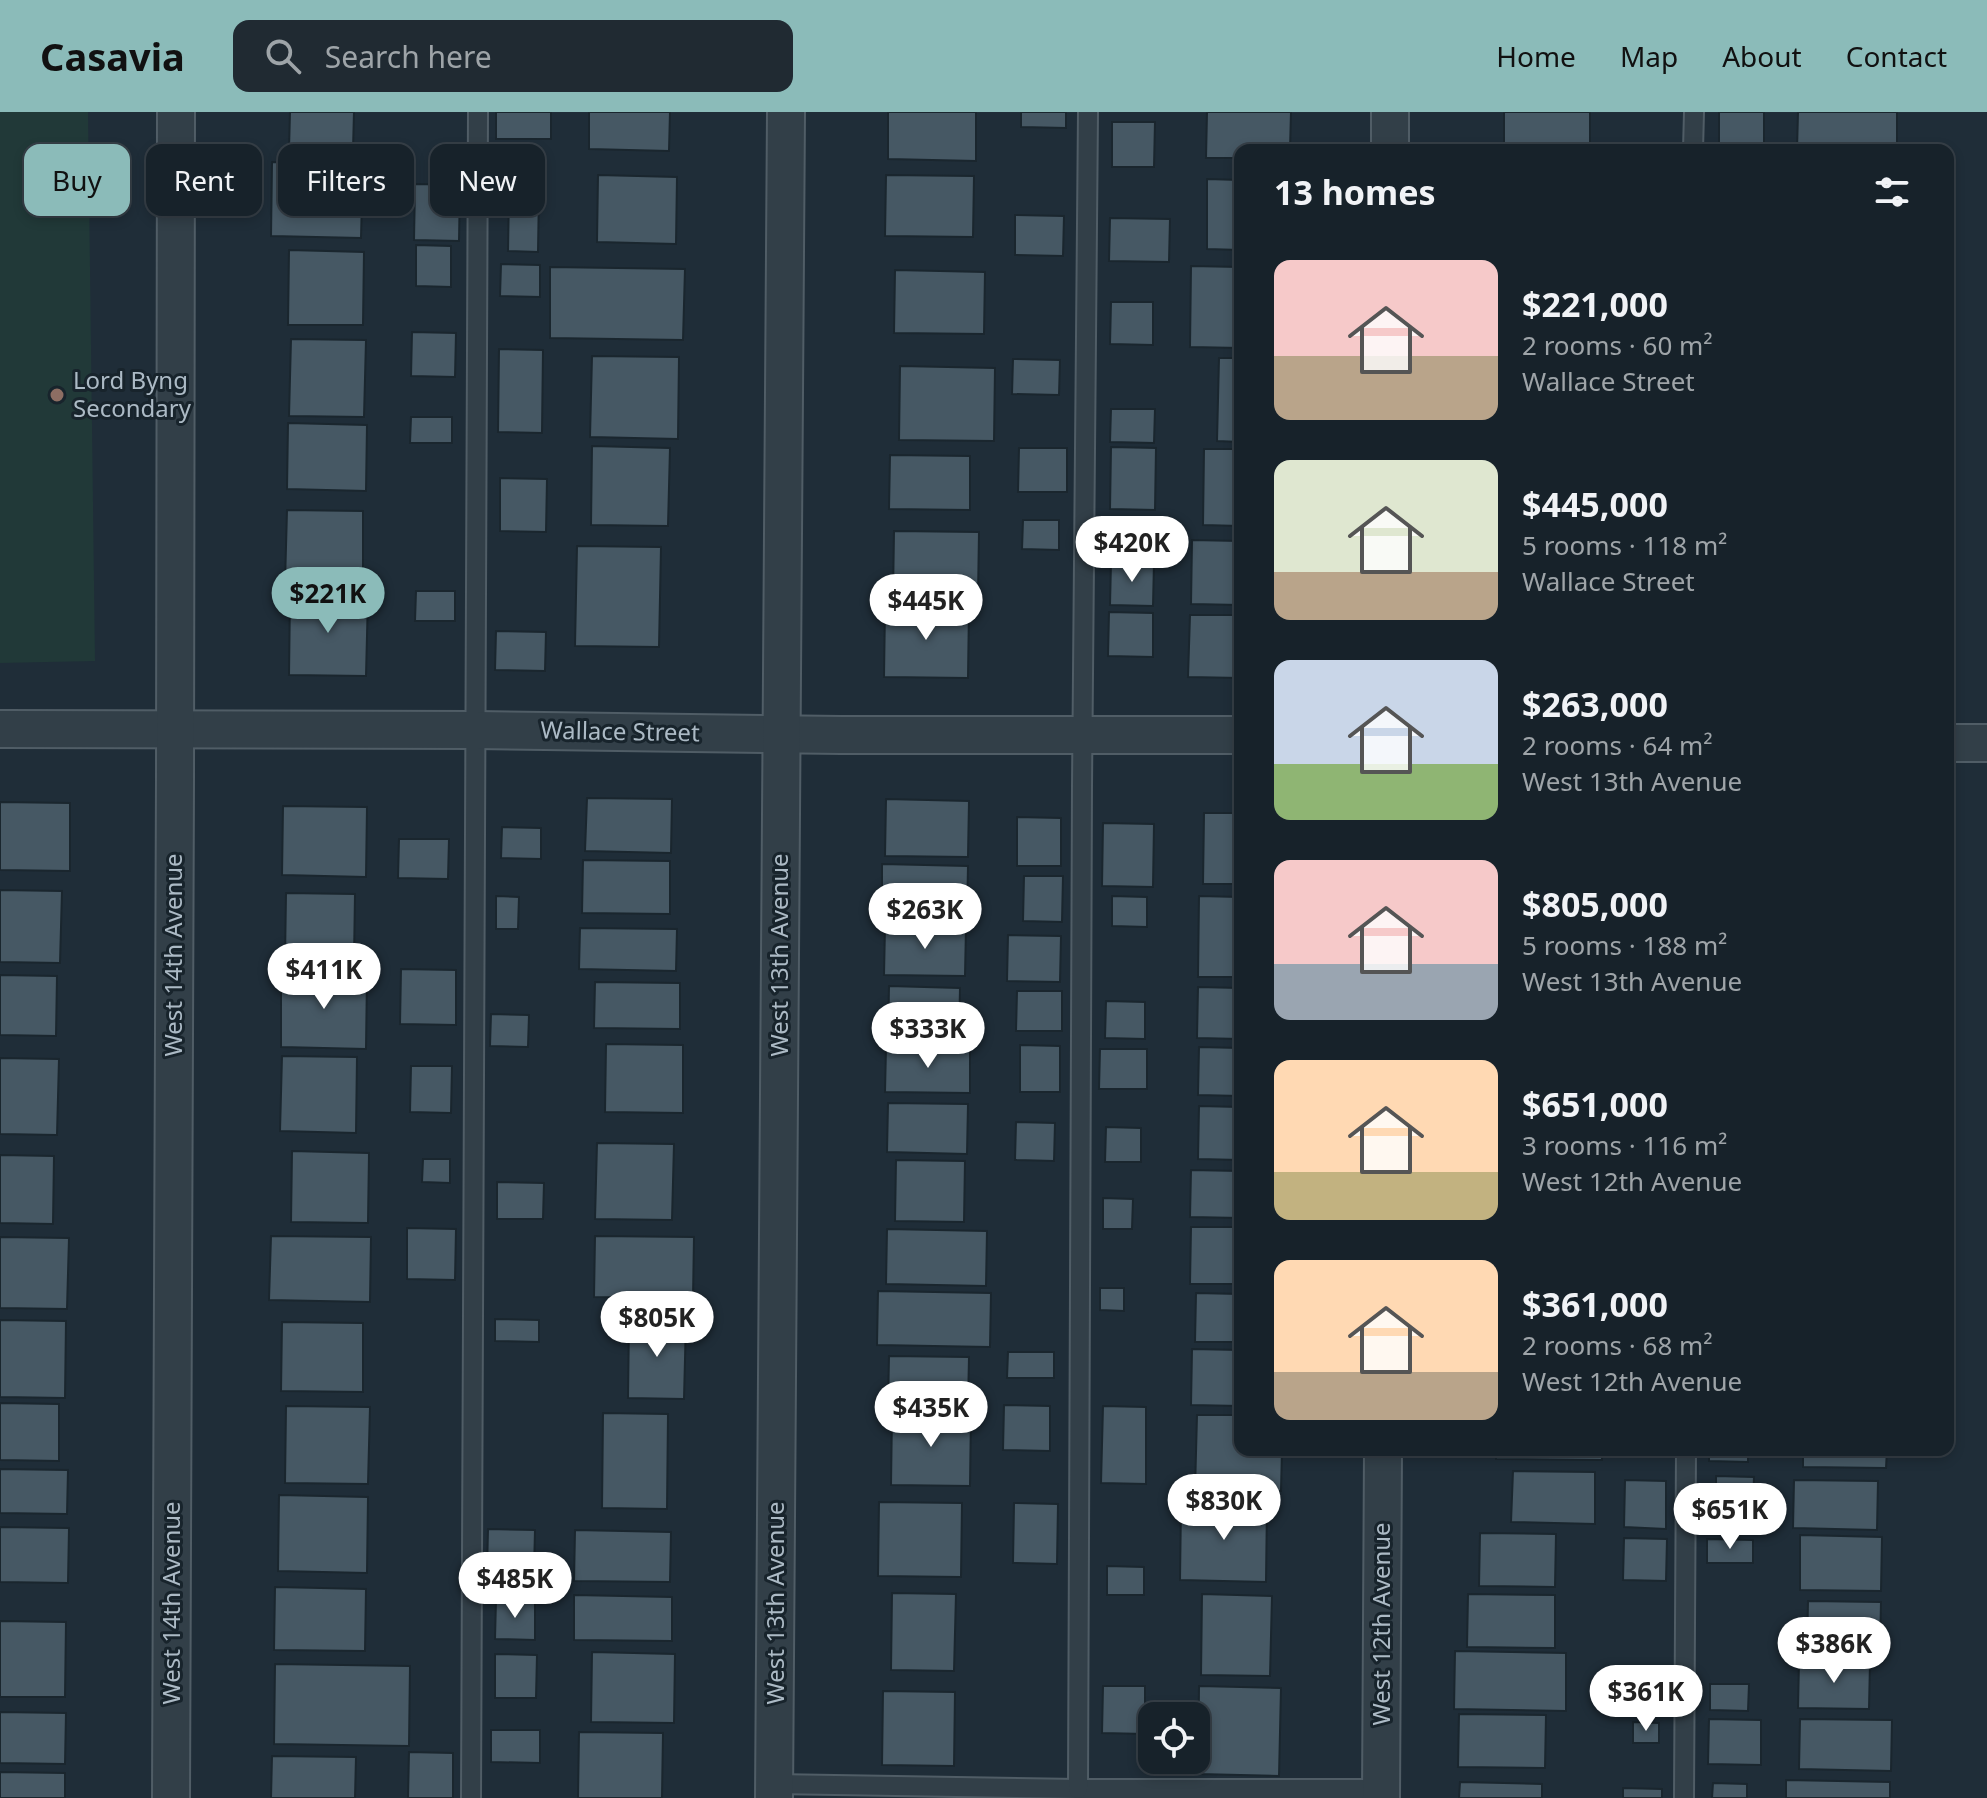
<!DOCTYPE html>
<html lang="en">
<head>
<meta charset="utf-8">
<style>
  :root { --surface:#17222a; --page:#202a32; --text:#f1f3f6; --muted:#9ea4a8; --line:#363f47; --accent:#8bbbb9 }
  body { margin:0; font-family:"Noto Sans",sans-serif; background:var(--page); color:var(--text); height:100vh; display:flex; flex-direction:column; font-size:30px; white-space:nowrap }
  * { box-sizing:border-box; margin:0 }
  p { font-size:26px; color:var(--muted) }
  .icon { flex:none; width:44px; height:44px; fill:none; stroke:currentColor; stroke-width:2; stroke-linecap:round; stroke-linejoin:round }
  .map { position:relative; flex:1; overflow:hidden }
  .panel { position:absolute; left:1234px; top:32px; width:720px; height:1312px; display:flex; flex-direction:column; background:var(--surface); border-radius:16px; box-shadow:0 4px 12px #0003,0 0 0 2px var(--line) }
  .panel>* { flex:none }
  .guide { position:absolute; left:24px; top:32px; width:760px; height:72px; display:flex; gap:16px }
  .tools { position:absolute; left:1138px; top:1590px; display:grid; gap:16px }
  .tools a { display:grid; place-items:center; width:72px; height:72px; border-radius:16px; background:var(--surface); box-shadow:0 4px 12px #0003,0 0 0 2px var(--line); font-size:40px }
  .price { position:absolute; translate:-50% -68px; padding:0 18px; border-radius:28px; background:#fff; color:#222; font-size:26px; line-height:52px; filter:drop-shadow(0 2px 4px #0008) }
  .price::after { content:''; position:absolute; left:50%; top:48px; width:24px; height:18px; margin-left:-12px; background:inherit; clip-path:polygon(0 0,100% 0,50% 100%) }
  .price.on { background:var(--accent); color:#111 }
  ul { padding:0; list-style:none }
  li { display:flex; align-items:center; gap:24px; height:200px; padding:0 40px }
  li span { display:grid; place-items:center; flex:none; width:224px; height:160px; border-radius:16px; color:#555 }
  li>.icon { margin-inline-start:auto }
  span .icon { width:96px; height:96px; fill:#fffc; stroke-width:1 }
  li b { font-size:34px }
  h2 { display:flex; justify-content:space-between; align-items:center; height:96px; padding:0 40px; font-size:34px }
  .chip { padding:0 28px; border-radius:16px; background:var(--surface); box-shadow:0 4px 12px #0003,0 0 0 2px var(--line); font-size:28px; line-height:72px }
  .chip.on { background:var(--accent); color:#111 }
  header { display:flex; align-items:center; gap:48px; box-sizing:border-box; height:112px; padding:0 40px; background:var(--accent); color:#111 }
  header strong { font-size:38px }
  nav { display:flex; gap:44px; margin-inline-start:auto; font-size:28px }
  .search { width:560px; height:72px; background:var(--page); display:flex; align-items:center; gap:20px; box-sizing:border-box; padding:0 28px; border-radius:16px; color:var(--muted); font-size:30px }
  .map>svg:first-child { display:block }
  .green { fill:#213938 }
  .building { fill:#465864; stroke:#1a262e; stroke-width:2 }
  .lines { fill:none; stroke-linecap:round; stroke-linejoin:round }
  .service-casing { stroke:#505d66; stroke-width:22 }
  .minor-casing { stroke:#505d66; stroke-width:40 }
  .service { stroke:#323f48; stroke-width:18 }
  .minor { stroke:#323f48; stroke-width:36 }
  .education-dot { fill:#8d6e63; stroke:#18242c; stroke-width:3 }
  .labels { text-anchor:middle; stroke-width:6; stroke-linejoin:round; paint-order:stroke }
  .poi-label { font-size:24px; fill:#acbac5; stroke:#18242c; text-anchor:start }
  .street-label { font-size:24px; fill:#acbac5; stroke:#18242c }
</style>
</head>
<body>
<header>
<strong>Casavia</strong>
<div class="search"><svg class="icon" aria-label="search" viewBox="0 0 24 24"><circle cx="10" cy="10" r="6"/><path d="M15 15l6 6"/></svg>Search here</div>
<nav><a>Home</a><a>Map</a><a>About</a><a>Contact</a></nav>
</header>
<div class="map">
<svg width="1987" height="1686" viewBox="0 0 1987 1686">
  <rect width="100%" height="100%" fill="#1f2d38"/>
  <polygon class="green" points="0,0 88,0 95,549 0,551"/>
  <g class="building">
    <polygon points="290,0 354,0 353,38 289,37"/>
    <rect x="496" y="0" width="55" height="27"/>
    <polygon points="589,0 670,0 669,39 589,37"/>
    <polygon points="888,0 976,0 976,49 888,47"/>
    <polygon points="1021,0 1066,0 1066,16 1021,15"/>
    <polygon points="1207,0 1291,0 1290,38 1240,38 1240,46 1206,46"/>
    <rect x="1504" y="0" width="86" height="38"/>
    <rect x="1719" y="0" width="45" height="31"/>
    <polygon points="1798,0 1897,0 1897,38 1797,38"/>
    <polygon points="1112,10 1155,10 1154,55 1112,55"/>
    <polygon points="272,50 363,51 361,126 271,124"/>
    <polygon points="598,63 677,65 676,132 597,130"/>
    <polygon points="886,63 974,64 973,125 885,124"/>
    <polygon points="1207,67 1240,68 1240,138 1207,137"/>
    <polygon points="415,72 460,73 459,129 414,128"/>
    <polygon points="509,79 539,79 538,140 508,139"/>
    <polygon points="1015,103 1064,104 1063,144 1015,143"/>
    <polygon points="1110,106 1170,107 1169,150 1109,149"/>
    <polygon points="416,133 451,134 451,175 416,174"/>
    <polygon points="289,138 364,140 363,213 288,213"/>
    <polygon points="501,152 540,153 540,185 500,184"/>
    <polygon points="1191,154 1240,155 1240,236 1190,235"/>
    <polygon points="550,155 685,157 683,228 550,226"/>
    <polygon points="895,158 985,160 984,222 894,221"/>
    <polygon points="1111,190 1153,190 1153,233 1110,232"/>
    <polygon points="412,220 456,221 455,265 411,264"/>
    <polygon points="291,227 366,228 364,305 289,304"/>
    <polygon points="499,237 543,238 542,321 498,320"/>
    <polygon points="592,244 679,245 678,327 590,325"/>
    <polygon points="1219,246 1240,246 1240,330 1217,329"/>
    <polygon points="1013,247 1060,248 1059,283 1012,282"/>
    <polygon points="900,254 995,256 994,329 899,328"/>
    <polygon points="1111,297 1155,297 1154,331 1110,330"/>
    <polygon points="411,305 452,305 452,331 410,331"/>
    <polygon points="288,311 367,313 366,379 287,377"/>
    <polygon points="592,334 670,336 668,414 591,413"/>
    <polygon points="1111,335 1156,336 1155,398 1110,397"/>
    <polygon points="1019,336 1067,336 1067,380 1018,380"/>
    <polygon points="1204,337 1240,337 1240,414 1203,413"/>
    <polygon points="890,343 970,344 970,398 889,397"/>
    <polygon points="500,366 547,367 546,420 500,419"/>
    <polygon points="287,398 363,399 363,472 285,471"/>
    <polygon points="1023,408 1059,408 1059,438 1022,437"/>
    <polygon points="894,419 979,420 978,485 893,483"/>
    <polygon points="1192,428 1240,429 1240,493 1191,492"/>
    <polygon points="577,434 661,435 659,535 575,534"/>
    <polygon points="1111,450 1154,450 1153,494 1110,493"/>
    <polygon points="416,479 455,479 455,509 415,509"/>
    <polygon points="290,482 368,484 366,564 289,563"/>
    <polygon points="885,494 969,496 968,566 884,565"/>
    <polygon points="1109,500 1153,501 1153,545 1108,544"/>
    <polygon points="1190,503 1240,503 1240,566 1188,565"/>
    <polygon points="496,519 546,520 545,559 495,558"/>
    <polygon points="587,686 672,687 671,741 585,739"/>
    <polygon points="886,687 969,689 968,745 885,744"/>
    <polygon points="0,690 70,691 70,759 0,758"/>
    <polygon points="283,694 367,695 366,765 282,763"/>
    <polygon points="1204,701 1240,701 1240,772 1203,772"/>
    <polygon points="1017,705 1061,706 1061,754 1017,754"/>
    <polygon points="1103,711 1154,712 1153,775 1102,774"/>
    <polygon points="502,715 541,716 541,747 501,746"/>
    <polygon points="399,727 449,727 448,767 398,766"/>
    <polygon points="583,748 670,749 670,802 582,801"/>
    <polygon points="882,752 968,754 967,804 882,802"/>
    <polygon points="1024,764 1063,764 1062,810 1023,809"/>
    <polygon points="0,778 62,779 60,851 0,850"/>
    <polygon points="286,781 355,782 354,848 285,847"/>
    <polygon points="496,784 519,785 518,817 496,817"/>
    <polygon points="1112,784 1147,785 1147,815 1112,814"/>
    <polygon points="1199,784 1240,785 1240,865 1198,865"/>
    <polygon points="885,814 966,815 965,864 884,863"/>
    <polygon points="580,816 677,817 676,859 579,857"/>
    <polygon points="1008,823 1061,824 1060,870 1007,869"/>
    <polygon points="401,857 456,858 456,913 400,912"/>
    <polygon points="281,862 367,864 366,937 281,935"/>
    <polygon points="0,863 57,864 56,924 0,923"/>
    <polygon points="595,870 680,871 680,917 594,916"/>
    <polygon points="889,874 960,876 959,926 888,925"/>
    <polygon points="1198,875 1240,876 1240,927 1197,926"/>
    <polygon points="1017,879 1062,879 1062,919 1016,919"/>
    <polygon points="1106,889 1145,890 1145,927 1105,926"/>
    <polygon points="491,902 529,903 528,935 490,934"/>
    <polygon points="606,932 683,933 683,1001 605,1000"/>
    <polygon points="1020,933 1060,934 1060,980 1020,980"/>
    <polygon points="886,935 970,937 970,981 885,980"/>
    <polygon points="1199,935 1240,936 1240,984 1198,983"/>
    <polygon points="1100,937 1147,937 1147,977 1099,977"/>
    <polygon points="282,944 357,945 356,1021 280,1019"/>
    <polygon points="0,946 59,947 57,1023 0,1022"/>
    <polygon points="411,954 452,954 451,1001 410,1000"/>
    <polygon points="888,991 968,992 967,1042 887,1040"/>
    <polygon points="1199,994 1240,995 1240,1048 1198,1047"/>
    <polygon points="1016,1010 1055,1011 1054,1049 1015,1048"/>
    <polygon points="1106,1015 1141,1016 1141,1050 1105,1050"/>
    <polygon points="597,1031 674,1032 672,1108 595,1107"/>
    <polygon points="292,1039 369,1041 368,1111 291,1110"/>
    <polygon points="0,1043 54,1044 53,1112 0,1111"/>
    <polygon points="423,1047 450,1047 450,1071 422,1070"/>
    <polygon points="896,1048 965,1049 964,1110 895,1109"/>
    <polygon points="1191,1058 1240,1059 1240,1106 1190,1105"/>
    <polygon points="497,1070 544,1071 543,1107 497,1107"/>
    <polygon points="1103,1086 1133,1087 1132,1117 1103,1117"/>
    <polygon points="1191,1115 1240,1115 1240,1172 1190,1172"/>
    <polygon points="407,1116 456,1117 455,1168 407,1167"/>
    <polygon points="887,1117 987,1119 986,1174 886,1172"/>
    <polygon points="271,1124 371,1125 370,1190 269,1188"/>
    <polygon points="595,1124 694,1125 693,1187 594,1185"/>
    <polygon points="0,1125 69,1126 67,1197 0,1196"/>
    <polygon points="1100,1176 1124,1176 1124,1199 1100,1198"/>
    <polygon points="878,1179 991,1181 990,1235 877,1233"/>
    <polygon points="1196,1181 1240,1182 1240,1230 1195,1230"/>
    <polygon points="495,1207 539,1208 539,1230 495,1229"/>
    <polygon points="629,1207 686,1208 684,1287 628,1286"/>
    <polygon points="0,1208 66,1209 65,1286 0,1285"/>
    <polygon points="282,1210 363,1211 363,1280 281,1279"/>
    <polygon points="1192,1237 1240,1238 1240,1294 1191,1293"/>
    <polygon points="1008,1240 1054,1240 1054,1266 1007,1266"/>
    <polygon points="889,1244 969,1245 968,1293 888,1292"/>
    <polygon points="0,1291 59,1292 59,1349 0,1348"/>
    <polygon points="1004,1293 1050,1294 1050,1339 1003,1338"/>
    <polygon points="286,1294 370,1295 368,1372 285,1371"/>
    <polygon points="1103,1294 1146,1295 1146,1372 1101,1371"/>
    <polygon points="892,1300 971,1302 970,1374 891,1373"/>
    <polygon points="603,1301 668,1302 667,1397 602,1396"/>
    <polygon points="1197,1303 1240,1303 1240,1338 1282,1338 1281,1379 1195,1378"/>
    <polygon points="1496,1338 1602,1338 1602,1348 1496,1347"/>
    <polygon points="1709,1338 1748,1338 1748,1350 1709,1349"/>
    <polygon points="1803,1338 1887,1338 1886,1356 1803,1355"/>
    <polygon points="0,1357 68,1358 67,1402 0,1401"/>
    <polygon points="1513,1359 1595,1360 1595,1412 1511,1410"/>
    <polygon points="1716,1364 1754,1365 1753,1389 1716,1388"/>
    <polygon points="1625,1368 1666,1369 1666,1417 1624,1415"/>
    <polygon points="1794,1368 1878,1369 1877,1418 1793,1416"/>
    <polygon points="279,1383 368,1385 367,1461 278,1459"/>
    <polygon points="879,1390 962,1391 961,1465 878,1464"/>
    <polygon points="1014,1391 1058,1392 1057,1452 1013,1451"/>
    <polygon points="1181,1391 1267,1392 1266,1470 1180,1468"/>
    <polygon points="0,1415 69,1416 68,1471 0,1470"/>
    <polygon points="488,1417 535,1418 534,1459 487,1458"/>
    <polygon points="575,1418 671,1420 670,1470 574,1469"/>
    <polygon points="1480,1421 1556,1422 1555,1475 1479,1474"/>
    <polygon points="1800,1423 1882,1425 1881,1479 1800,1478"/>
    <polygon points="1624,1426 1667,1427 1666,1469 1623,1468"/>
    <polygon points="1707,1427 1753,1428 1753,1451 1707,1451"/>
    <polygon points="1107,1454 1144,1455 1144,1483 1107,1483"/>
    <polygon points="275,1475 366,1477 365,1539 274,1538"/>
    <polygon points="892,1481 956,1482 954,1559 891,1558"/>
    <polygon points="1202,1482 1272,1484 1270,1564 1201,1563"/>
    <polygon points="1468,1482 1555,1483 1555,1536 1467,1535"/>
    <polygon points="574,1483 672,1485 672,1529 574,1528"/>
    <polygon points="496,1487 535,1488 535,1528 495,1527"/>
    <polygon points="1808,1489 1881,1490 1880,1538 1807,1538"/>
    <polygon points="0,1509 66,1510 65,1585 0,1585"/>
    <polygon points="1455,1539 1566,1541 1566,1599 1454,1597"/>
    <polygon points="592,1540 675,1542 674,1611 591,1610"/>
    <polygon points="495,1542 537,1543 536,1586 495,1586"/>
    <polygon points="1799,1549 1870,1550 1869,1597 1798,1596"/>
    <polygon points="275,1552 410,1554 409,1634 274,1632"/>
    <polygon points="1710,1572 1749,1572 1748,1599 1710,1598"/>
    <polygon points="1103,1574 1145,1574 1145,1622 1102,1621"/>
    <polygon points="1199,1574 1281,1576 1279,1664 1198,1662"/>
    <polygon points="883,1579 955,1580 954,1654 882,1653"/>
    <polygon points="1631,1582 1667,1583 1667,1603 1630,1603"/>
    <polygon points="0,1600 66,1601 65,1652 0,1651"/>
    <polygon points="1459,1602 1546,1603 1545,1656 1458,1655"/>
    <polygon points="1709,1607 1761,1608 1761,1653 1708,1652"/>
    <polygon points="1800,1607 1892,1608 1891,1659 1799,1657"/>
    <polygon points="1633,1610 1659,1611 1659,1631 1633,1631"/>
    <polygon points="491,1618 540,1618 540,1651 491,1650"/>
    <polygon points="579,1620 663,1621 662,1686 578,1686"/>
    <polygon points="409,1640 453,1641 453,1686 408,1686"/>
    <polygon points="272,1644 356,1645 355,1686 271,1686"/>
    <polygon points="0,1660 65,1661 65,1686 0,1686"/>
    <polygon points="1786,1668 1890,1670 1890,1686 1786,1686"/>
    <polygon points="1460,1670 1542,1672 1542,1686 1459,1686"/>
    <polygon points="1713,1671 1747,1672 1747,1686 1712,1686"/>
    <polygon points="1623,1676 1662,1677 1662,1686 1623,1686"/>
  </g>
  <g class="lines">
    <defs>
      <g id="service">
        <polyline points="1693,38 1694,0"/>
        <polyline points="774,1672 1078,1677 1381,1677"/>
        <polyline points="1078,1677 1082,674 1088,0"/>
        <polyline points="471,1686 478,0"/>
        <polyline points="1684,1686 1686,1338"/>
      </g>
      <g id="minor">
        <polyline points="1390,38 1390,0"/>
        <polyline points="0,617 476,618 841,623 1240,623"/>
        <polyline points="1948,631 1987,631"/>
        <polyline points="171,1686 175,668 176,0"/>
        <polyline points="774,1686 786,0"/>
        <polyline points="1381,1686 1383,1338"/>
      </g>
    </defs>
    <use href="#service" class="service-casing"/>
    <use href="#minor" class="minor-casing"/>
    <use href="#service" class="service"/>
    <use href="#minor" class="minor"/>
  </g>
  <circle class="education-dot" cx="57" cy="283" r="8"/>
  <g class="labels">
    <g class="poi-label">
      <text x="73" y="277">Lord Byng<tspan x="73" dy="28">Secondary</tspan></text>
    </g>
    <g class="street-label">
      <text transform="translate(620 620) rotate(1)" y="8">Wallace Street</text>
      <text transform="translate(174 843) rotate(-90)" y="8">West 14th Avenue</text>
      <text transform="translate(780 843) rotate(-90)" y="8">West 13th Avenue</text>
      <text transform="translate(172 1491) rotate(-90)" y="8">West 14th Avenue</text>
      <text transform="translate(776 1491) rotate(-90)" y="8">West 13th Avenue</text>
      <text transform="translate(1382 1512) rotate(-90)" y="8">West 12th Avenue</text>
    </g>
  </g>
</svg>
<div class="tools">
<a><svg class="icon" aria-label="locate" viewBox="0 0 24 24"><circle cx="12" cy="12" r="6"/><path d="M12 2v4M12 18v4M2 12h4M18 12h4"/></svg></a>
</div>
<b class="price" style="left:1132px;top:472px">$420K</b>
<b class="price on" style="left:328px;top:523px">$221K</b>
<b class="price" style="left:926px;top:530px">$445K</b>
<b class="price" style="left:925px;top:839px">$263K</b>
<b class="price" style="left:324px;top:899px">$411K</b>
<b class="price" style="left:928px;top:958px">$333K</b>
<b class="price" style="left:657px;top:1247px">$805K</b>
<b class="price" style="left:931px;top:1337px">$435K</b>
<b class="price" style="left:1224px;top:1430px">$830K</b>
<b class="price" style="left:1730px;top:1439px">$651K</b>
<b class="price" style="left:515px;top:1508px">$485K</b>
<b class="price" style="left:1834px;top:1573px">$386K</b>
<b class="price" style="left:1646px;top:1621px">$361K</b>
<div class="guide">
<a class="chip on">Buy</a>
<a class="chip">Rent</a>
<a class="chip">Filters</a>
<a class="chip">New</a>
</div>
<section class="panel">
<h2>13 homes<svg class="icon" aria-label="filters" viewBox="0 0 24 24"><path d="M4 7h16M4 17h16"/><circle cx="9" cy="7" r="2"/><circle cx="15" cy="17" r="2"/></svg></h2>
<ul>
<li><span style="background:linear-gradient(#f6c9c9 60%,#b9a48a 0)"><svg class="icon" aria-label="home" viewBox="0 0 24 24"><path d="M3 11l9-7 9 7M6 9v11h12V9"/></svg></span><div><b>$221,000</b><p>2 rooms · 60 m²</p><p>Wallace Street</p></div></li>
<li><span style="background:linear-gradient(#dfe7d0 70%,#b9a48a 0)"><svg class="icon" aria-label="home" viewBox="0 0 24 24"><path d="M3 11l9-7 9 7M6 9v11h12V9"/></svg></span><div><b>$445,000</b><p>5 rooms · 118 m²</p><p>Wallace Street</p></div></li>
<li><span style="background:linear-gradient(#c9d6e8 65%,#8fb573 0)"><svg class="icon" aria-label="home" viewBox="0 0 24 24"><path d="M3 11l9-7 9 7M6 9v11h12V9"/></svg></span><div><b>$263,000</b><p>2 rooms · 64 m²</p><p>West 13th Avenue</p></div></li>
<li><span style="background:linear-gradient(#f6c9c9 65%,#9aa5b1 0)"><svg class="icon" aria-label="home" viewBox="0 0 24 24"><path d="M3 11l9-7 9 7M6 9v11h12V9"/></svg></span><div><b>$805,000</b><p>5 rooms · 188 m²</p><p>West 13th Avenue</p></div></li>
<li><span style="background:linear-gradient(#ffd9b3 70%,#c2b280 0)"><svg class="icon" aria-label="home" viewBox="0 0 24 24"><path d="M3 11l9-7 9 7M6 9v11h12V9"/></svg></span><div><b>$651,000</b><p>3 rooms · 116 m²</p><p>West 12th Avenue</p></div></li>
<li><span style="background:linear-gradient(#ffd9b3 70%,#b9a48a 0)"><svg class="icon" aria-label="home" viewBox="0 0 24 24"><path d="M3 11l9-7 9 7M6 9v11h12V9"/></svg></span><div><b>$361,000</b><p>2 rooms · 68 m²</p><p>West 12th Avenue</p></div></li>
</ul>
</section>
</div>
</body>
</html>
